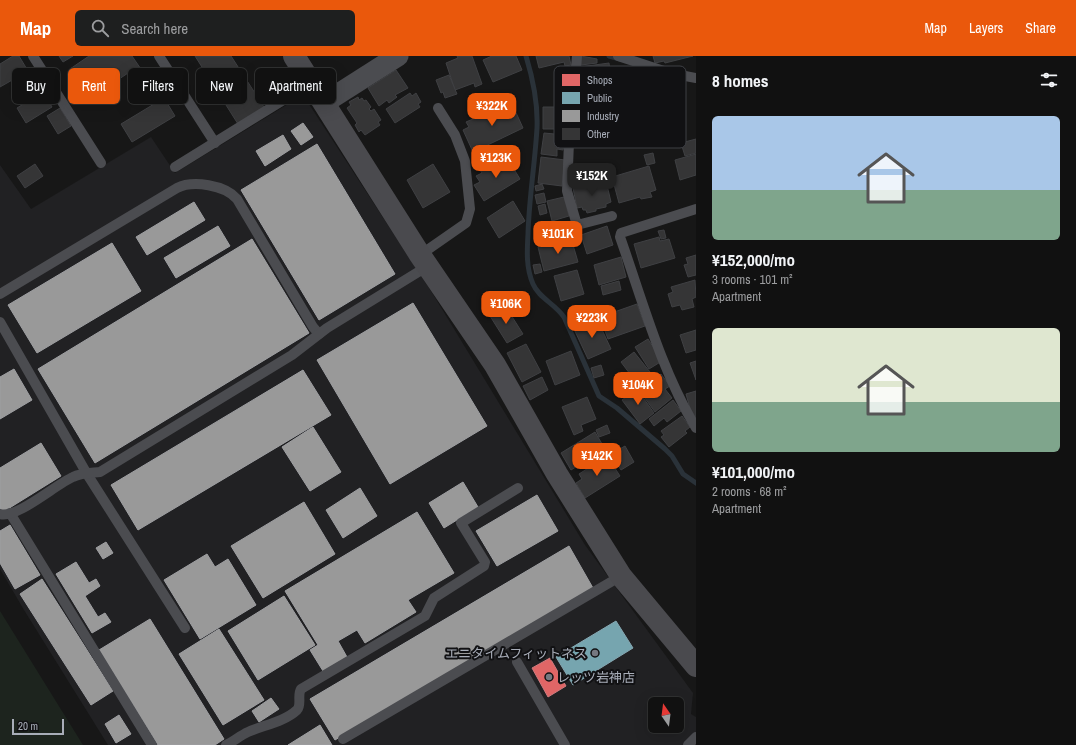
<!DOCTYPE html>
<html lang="en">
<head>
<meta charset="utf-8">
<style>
  :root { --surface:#111; --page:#1e1f1f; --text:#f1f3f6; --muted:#9c9d9f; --line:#303131; --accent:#ea580c }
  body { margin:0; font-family:"Archivo Narrow","Noto Sans JP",sans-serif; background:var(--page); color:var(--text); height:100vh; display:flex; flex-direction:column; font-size:15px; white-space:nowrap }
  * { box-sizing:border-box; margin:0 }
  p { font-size:13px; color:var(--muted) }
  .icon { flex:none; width:22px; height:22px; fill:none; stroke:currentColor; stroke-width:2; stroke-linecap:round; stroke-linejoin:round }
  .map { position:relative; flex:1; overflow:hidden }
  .panel { display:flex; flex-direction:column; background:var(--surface); width:380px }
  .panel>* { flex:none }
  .hud { position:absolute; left:12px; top:12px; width:380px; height:36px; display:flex; gap:8px }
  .needle { width:26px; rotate:346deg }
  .tools { position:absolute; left:648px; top:641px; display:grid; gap:8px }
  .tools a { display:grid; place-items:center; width:36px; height:36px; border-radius:6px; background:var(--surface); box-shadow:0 4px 16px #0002,0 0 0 1px var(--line); font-size:20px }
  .scale { position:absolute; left:12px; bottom:10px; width:52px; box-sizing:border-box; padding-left:4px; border:2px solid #a8adb8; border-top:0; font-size:11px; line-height:14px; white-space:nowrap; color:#a8adb8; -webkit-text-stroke:3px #111113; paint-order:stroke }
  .price { position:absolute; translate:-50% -34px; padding:0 9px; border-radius:8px; background:var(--accent); color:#fff; font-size:13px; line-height:26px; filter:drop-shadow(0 1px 2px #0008) }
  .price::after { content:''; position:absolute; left:50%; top:24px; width:12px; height:9px; margin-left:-6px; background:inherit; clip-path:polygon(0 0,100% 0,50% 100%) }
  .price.selected { background:#222; color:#fff }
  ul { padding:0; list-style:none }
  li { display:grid; align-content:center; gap:8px; height:212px; padding:0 16px }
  li span { display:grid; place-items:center; height:124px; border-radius:6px; color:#555 }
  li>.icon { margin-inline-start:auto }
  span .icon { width:72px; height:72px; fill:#fffc; stroke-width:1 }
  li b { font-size:17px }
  h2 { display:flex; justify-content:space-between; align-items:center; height:48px; padding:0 16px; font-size:17px }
  .pill { padding:0 14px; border-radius:6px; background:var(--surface); box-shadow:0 4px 16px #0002,0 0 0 1px var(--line); font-size:14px; line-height:36px }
  .pill.selected { background:var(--accent); color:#fff }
  header { display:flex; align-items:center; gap:24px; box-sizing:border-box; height:56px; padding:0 20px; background:var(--accent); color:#fff }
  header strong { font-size:19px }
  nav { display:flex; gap:22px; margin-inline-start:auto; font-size:14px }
  .search { width:280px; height:36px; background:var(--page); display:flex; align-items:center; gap:10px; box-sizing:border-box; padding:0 14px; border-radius:6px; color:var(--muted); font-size:15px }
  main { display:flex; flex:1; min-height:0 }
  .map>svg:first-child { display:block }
  .built { fill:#212123; fill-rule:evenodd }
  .green { fill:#1d241e }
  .shops { fill:#e06666; stroke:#cf7b7f }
  .public { fill:#76a5af; stroke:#85a7b2 }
  .industry { fill:#999; stroke:#9e9fa2 }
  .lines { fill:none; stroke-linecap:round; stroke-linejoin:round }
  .stream { stroke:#2a3239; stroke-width:5 }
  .building { fill:#353536; stroke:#3f4043 }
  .lane { stroke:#4b4c50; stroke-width:10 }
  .street { stroke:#4b4c50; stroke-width:21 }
  .secondary { stroke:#4a4a4e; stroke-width:22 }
  .poi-dot { fill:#757880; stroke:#111113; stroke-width:1.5 }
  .labels { text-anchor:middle; stroke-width:4; stroke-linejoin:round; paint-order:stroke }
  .poi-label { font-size:13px; fill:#a8adb8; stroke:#111113; text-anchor:end }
  .key { fill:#111113; stroke:#3e4045; stroke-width:1 }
  .key-label { font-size:11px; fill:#a8adb8 }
</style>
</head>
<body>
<header>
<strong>Map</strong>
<div class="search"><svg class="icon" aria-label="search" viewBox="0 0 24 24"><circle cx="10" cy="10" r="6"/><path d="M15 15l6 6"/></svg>Search here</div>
<nav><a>Map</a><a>Layers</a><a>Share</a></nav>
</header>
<main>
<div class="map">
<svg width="696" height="689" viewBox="0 0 696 689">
  <rect width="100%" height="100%" fill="#171717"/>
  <path class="built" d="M 303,39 L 431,235 L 585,489 L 693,637 L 691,658 L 696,661 L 696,689 L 108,689 L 24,554 L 0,513 L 0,109 L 31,153 L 151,81 L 175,117 ZM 655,648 L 677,648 L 677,670 L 655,670 Z"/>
  <polygon class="green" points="0,555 83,689 0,689"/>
  <polygon class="shops" points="550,602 566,630 548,641 532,612"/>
  <polygon class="public" points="616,565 633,592 573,629 556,601"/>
  <g class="industry">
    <polygon points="303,67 313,81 301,89 291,75"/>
    <polygon points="283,79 291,93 265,110 256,95"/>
    <polygon points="317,88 395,218 319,264 241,134"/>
    <polygon points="194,146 205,164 147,199 136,181"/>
    <polygon points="218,170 230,190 176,222 164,202"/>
    <polygon points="252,183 309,277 95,407 38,313"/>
    <polygon points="112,187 141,235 37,297 8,249"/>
    <polygon points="413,247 487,370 390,428 317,304"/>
    <polygon points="14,313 32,344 0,363 0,321"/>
    <polygon points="303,314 331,359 138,474 111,429"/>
    <polygon points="313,371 341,416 310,435 282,391"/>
    <polygon points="41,387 61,420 3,456 0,452 0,412"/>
    <polygon points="463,426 478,451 444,472 429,447"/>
    <polygon points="360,432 377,460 343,482 326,454"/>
    <polygon points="537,439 558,475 497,510 476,475"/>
    <polygon points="304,446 335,498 263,542 231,490"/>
    <polygon points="417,456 454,517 408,544 416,556 365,587 357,574 338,585 347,601 323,615 310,594 318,589 285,535"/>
    <polygon points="10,469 40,519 15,533 0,507 0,475"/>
    <polygon points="106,486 113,497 103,503 96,492"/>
    <polygon points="569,490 593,532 335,684 310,643"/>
    <polygon points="207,498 215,511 228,503 256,549 200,583 164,524"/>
    <polygon points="76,506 89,527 96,523 100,530 85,540 98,561 105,557 111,566 92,577 56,518"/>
    <polygon points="42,523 113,635 91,649 20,538"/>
    <polygon points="284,540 315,589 258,624 228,575"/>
    <polygon points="150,563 224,683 215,689 158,689 99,594"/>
    <polygon points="219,573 264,644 223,669 179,598"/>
    <polygon points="271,642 279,653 259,666 252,655"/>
    <polygon points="119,659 131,678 116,687 105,668"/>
    <polygon points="320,669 332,689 288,689"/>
  </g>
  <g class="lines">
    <g class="stream">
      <path d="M 526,0 C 533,23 538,48 537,72 C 535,107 529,142 528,178 C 527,195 526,212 533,228 C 539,242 554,247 564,261 L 599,340 L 617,352 L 665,393 L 672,400 L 683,418 L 696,427"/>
      <polyline points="609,0 620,3"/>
    </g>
  </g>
  <g class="building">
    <polygon points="13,0 19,0 28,15 0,31 0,8"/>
    <polygon points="59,0 73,0 63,6"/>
    <polygon points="89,0 132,0 145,19 134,27 128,17 90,43 70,13"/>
    <polygon points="195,0 231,0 264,51 238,68"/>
    <polygon points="457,0 472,0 482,28 475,31 474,27 455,34 446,7 458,2"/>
    <polygon points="492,0 516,0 522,14 493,26 483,4"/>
    <polygon points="536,0 569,0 571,9 565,10 564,6 539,12"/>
    <polygon points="581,0 597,3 597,7 581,9"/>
    <polygon points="653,0 693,0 665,7 664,5 655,7"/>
    <polygon points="609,7 612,34 583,37 580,11"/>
    <polygon points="396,14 408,32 395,39 397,41 389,47 387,44 379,50 368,32"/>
    <polygon points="449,19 457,38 445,42 443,36 441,37 436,24"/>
    <polygon points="43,36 52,51 26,67 17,52"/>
    <polygon points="410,37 412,40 416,37 421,46 418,48 420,51 395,67 386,53"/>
    <polygon points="358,41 359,44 362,42 364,45 366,44 371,51 369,53 371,55 374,53 381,64 378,66 380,69 365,79 361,74 359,76 355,69 357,67 347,52 351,49 349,46"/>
    <polygon points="164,42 175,60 132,86 121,68"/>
    <polygon points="505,49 507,53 513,50 523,72 473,96 463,74 469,71 466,66"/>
    <polygon points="543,51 566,51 565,73 543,73"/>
    <polygon points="60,52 71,70 58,78 47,60"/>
    <polygon points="544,77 565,79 563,94 557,93 557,100 541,98"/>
    <polygon points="696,83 696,97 685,100 681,87"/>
    <polygon points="653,97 655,107 647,109 644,99"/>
    <polygon points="696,98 696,119 680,124 675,104"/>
    <polygon points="541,101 565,104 562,130 538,127"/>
    <polygon points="502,105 503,108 509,105 520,123 484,145 474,129 480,126 476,120 482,117 480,114 493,106 495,109"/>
    <polygon points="35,108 43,120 25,132 17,120"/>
    <polygon points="433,108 450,136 423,152 407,124"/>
    <polygon points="649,110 656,134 650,136 652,141 641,143 640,141 619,147 612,121"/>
    <polygon points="606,125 611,146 606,148 606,151 596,153 596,155 587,157 586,154 583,154 582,151 577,152 573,132"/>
    <polygon points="542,128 544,133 536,135 535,130"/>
    <polygon points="544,137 546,146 537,148 535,139"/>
    <polygon points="564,141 569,160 552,165 547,145"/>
    <polygon points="513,145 525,165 499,182 487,162"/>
    <polygon points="545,148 547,157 540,159 538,150"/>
    <polygon points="607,170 613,189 587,198 581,179"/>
    <polygon points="664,174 666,182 661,183 658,175"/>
    <polygon points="659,181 660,185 669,183 675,202 641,212 634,188"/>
    <polygon points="571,182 578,206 544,215 538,191"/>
    <polygon points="696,199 696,219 688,221 684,209 688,208 686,202"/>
    <polygon points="621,201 626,221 599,229 594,209"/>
    <polygon points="540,208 542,216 535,218 533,209"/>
    <polygon points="577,214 584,238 561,245 554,220"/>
    <polygon points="695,224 696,241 692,243 694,251 682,254 680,249 672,251 668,238 673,236 671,231"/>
    <polygon points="619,225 621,234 603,239 601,230"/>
    <polygon points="637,248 645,270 608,283 600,261"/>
    <polygon points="506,251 523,278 507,287 490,260"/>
    <polygon points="597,263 611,293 588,303 574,273"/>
    <polygon points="696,274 696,294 686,297 680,279"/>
    <polygon points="648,283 662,305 649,313 635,291"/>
    <polygon points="526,288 541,316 522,326 507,297"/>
    <polygon points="571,295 580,319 555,329 546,305"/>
    <polygon points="634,296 650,316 636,326 621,306"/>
    <polygon points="696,305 696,324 690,307"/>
    <polygon points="601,309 604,319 594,322 591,312"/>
    <polygon points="661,318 670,330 665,333 672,342 655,356 639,334"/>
    <polygon points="542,321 548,334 530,344 523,330"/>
    <polygon points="637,333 654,357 640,368 622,344"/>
    <polygon points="696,335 696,362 693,363 686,338"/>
    <polygon points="587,341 596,363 581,369 583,375 574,379 562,351"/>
    <polygon points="673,344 681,355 667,366 664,362 654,370 649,363"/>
    <polygon points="682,360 690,371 685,375 687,377 669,391 661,381 664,379 661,375"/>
    <polygon points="607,369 610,377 599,381 596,374"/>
    <polygon points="595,376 605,393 571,414 561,397"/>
    <polygon points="625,390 634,406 621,414 611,398"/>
    <polygon points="607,400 620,420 585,442 576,427 582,423 579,418"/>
  </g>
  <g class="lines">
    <g class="lane">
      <polyline points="33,0 101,107"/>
      <polyline points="159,0 215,87"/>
      <polyline points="577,0 569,86 567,135 577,169 612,160"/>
      <polyline points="618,0 670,17 696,22"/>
      <polyline points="175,111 311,27"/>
      <path d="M 696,153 L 621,177 L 620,181 C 643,246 661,314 696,372"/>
      <polyline points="420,199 466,167 470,153 465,105 455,79 438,52"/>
      <path d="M 0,238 L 177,132 C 193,124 225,129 237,143 L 313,271 L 319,278"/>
      <polyline points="0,266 87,418 185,572"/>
      <polyline points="10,457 152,689"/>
      <path d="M 0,458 C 17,463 56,428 73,421 C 81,417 92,417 100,416 L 292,299 L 327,272 L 428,210"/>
      <polyline points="517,606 565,689"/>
      <polyline points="343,683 621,520"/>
      <path d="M 226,689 C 234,685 241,679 248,676 C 264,669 284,666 297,654 C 302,649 297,639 301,633 L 425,560 L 434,542 L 484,510 L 485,506 L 461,467 L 518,432"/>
      <polyline points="688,689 696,681"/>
    </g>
    <polyline class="street" points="324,47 398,0"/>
    <polyline class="secondary" points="294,0 420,199 495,309 557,418 621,520 696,610"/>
  </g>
  <g class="poi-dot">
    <circle cx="595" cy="597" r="4"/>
    <circle cx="549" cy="621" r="4"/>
  </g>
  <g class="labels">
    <g class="poi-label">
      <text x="587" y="602">エニタイムフィットネス</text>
      <text x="557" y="626" text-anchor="start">レッツ岩神店</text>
    </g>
  </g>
  <rect x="554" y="10" width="132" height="82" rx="6" class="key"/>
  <rect x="562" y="18" width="18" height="12" fill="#e06666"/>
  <rect x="562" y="36" width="18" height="12" fill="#76a5af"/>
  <rect x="562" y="54" width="18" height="12" fill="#999"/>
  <rect x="562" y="72" width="18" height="12" fill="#353536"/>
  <g class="key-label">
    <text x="587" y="28">Shops</text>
    <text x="587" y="46">Public</text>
    <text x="587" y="64">Industry</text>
    <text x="587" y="82">Other</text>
  </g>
</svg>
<div class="tools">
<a><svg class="needle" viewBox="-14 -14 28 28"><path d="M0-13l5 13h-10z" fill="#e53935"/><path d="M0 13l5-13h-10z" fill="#9c9d9f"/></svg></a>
</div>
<div class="scale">20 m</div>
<b class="price" style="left:492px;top:71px">¥322K</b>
<b class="price" style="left:496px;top:123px">¥123K</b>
<b class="price selected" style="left:592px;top:141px">¥152K</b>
<b class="price" style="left:558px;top:199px">¥101K</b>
<b class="price" style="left:506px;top:269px">¥106K</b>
<b class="price" style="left:592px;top:283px">¥223K</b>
<b class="price" style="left:638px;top:350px">¥104K</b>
<b class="price" style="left:597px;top:421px">¥142K</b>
<div class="hud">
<a class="pill">Buy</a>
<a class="pill selected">Rent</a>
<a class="pill">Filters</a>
<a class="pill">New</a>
<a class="pill">Apartment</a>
</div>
</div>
<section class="panel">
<h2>8 homes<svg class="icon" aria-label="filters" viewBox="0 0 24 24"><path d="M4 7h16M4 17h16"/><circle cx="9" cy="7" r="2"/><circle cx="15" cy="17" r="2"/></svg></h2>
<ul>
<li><span style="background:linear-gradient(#a9c7e8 60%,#7fa58c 0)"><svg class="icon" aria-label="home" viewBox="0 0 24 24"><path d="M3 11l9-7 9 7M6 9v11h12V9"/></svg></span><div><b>¥152,000/mo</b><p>3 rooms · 101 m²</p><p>Apartment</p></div></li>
<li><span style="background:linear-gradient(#dfe7d0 60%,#7fa58c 0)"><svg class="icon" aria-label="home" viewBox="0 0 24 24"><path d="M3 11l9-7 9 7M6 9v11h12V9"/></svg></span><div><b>¥101,000/mo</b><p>2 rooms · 68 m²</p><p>Apartment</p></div></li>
</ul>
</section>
</main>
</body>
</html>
